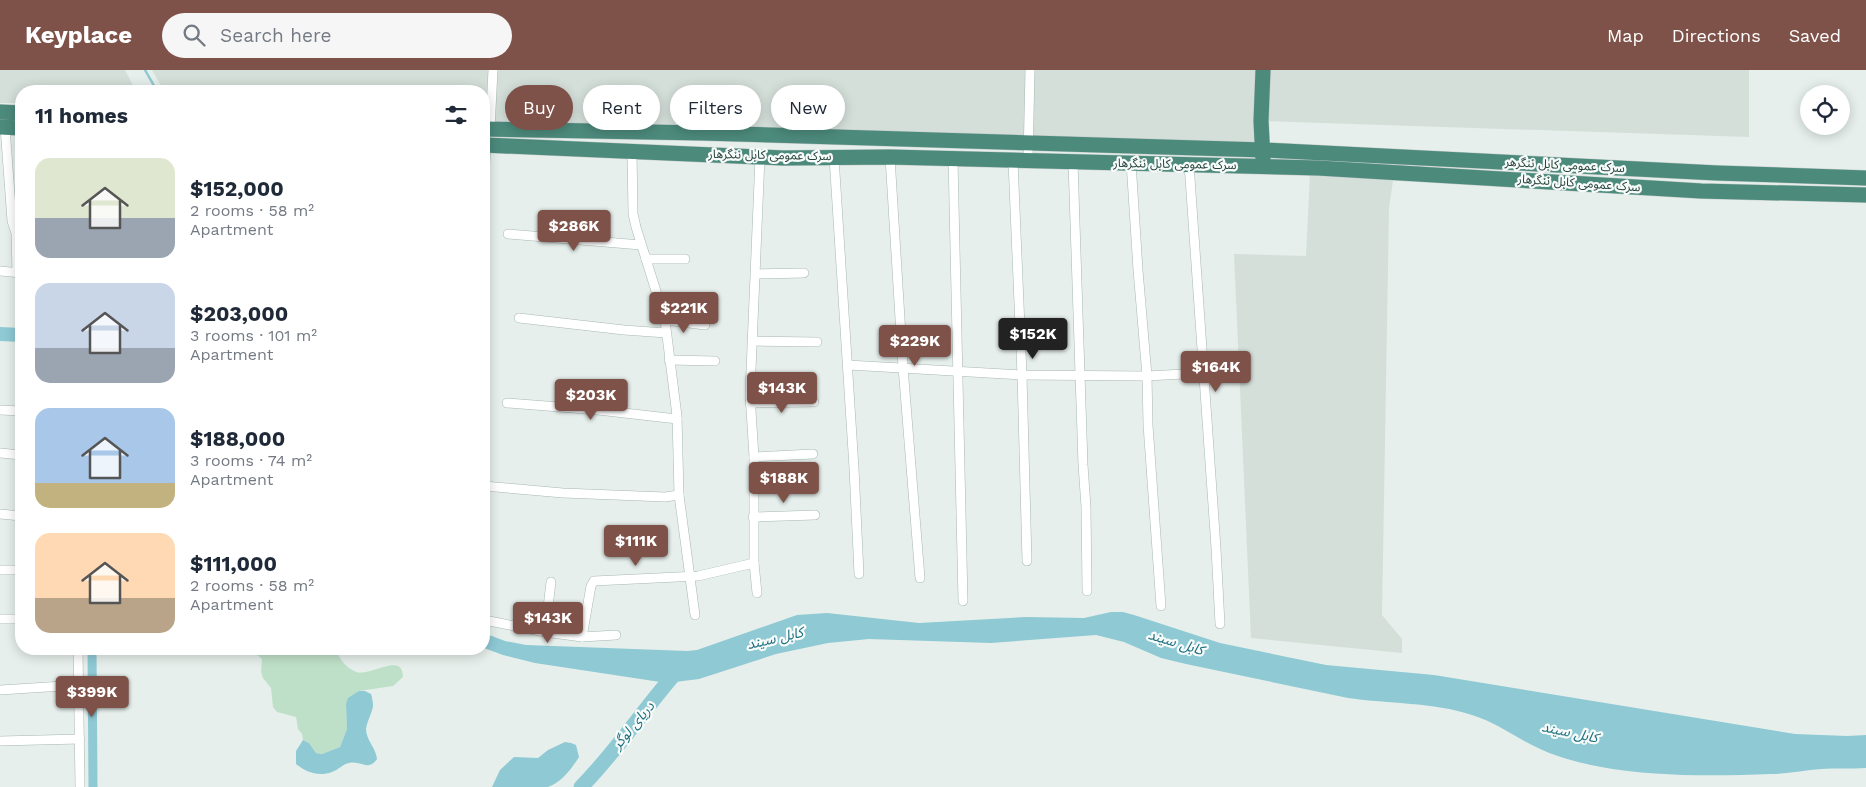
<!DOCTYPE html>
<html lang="en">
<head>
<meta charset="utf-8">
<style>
  :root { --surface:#fff; --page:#f6f6f7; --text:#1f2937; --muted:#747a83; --accent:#7f5249 }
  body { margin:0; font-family:"Work Sans","Noto Sans Arabic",sans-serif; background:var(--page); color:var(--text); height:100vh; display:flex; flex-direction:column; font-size:19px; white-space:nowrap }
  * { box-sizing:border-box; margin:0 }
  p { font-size:16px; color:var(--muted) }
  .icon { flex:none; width:28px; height:28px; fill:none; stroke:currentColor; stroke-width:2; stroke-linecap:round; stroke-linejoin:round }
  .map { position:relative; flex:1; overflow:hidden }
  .sheet { position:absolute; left:15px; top:15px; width:475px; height:570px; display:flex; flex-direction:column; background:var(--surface); border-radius:20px; box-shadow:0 2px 12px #0003 }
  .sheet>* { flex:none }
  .hud { position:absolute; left:505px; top:15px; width:475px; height:45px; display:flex; gap:10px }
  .buttons { position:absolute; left:1800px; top:15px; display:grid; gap:10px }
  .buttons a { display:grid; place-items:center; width:50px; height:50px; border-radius:50%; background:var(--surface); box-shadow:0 2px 12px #0003; font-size:25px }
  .price { position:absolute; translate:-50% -42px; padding:0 11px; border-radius:5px; background:var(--accent); color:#fff; font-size:16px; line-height:32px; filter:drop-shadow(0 1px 2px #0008) }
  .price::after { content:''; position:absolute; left:50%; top:30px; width:15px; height:11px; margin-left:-8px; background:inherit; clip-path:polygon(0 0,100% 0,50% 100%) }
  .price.selected { background:#222; color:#fff }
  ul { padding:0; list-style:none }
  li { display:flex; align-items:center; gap:15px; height:125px; padding:0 20px }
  li span { display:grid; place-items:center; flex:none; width:140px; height:100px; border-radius:15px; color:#555 }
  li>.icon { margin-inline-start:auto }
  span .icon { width:60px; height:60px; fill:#fffc; stroke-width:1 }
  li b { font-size:21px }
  h2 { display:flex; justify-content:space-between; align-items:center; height:60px; padding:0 20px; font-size:21px }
  .chip { padding:0 18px; border-radius:22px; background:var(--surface); box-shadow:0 2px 12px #0003; font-size:18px; line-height:45px }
  .chip.selected { background:var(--accent); color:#fff }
  header { display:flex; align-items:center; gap:30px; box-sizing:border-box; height:70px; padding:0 25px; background:var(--accent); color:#fff }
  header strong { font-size:24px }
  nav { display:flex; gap:28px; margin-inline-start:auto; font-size:18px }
  .search { width:350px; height:45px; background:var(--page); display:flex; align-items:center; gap:12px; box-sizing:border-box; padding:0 18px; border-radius:28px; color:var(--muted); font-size:19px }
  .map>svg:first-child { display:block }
  .built { fill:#d4dfda }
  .green { fill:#bfe0c8 }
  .water { fill:#8ec9d4 }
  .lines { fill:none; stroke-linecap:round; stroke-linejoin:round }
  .stream { stroke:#8ec9d4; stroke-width:2.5 }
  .canal { stroke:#8ec9d4; stroke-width:9 }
  .river { stroke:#8ec9d4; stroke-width:15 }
  .minor-casing { stroke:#a8b8b2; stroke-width:10 }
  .trunk-casing { stroke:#c2cac8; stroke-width:16 }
  .minor { stroke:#fff; stroke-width:9 }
  .trunk { stroke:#4c8a7c; stroke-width:15 }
  .labels { text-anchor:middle; stroke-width:4.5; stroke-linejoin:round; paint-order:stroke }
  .street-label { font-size:12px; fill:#24423a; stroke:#f7fbf9 }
  .water-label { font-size:14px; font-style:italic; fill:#1c6f80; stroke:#f7fbf9 }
</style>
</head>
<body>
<header>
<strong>Keyplace</strong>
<div class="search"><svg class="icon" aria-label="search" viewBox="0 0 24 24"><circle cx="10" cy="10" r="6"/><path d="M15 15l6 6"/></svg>Search here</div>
<nav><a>Map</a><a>Directions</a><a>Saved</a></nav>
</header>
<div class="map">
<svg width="1866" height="717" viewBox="0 0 1866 717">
  <rect width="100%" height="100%" fill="#e6efeb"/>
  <g class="built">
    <polygon points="0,0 125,0 136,21 21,21 21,33 0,33"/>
    <polygon points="152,0 1749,0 1749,67 1262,51 1263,80 484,59 484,21 164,21"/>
    <polygon points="1310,103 1394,104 1389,138 1382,545 1402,569 1402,583 1251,568 1234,184 1306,186"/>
  </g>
  <path class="green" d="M 250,579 L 335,579 C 340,589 345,597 356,602 C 370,607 403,581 403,607 L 393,616 L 359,621 L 346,634 L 347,659 L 340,677 L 322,684 L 316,683 L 309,673 L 303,670 L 302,664 L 298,659 L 296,647 L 277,642 L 273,637 L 271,618 L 263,608 L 261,602 L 262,589 Z"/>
  <g class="water">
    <polygon points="0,257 21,258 21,272 0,271"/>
    <path d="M 1111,542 L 1123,542 L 1134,545 L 1220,573 L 1326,595 L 1434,605 L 1795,664 L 1847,666 L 1866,665 L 1866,698 C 1851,699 1836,698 1821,699 C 1804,700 1788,704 1771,704 C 1716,706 1656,707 1601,697 C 1580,693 1556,687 1536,677 C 1515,667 1495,652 1472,645 C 1432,632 1390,634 1348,628 L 1186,594 L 1161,588 L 1124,572 L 1096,565 L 991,573 L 869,569 L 828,573 L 776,584 L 699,609 L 667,613 L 535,593 L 503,585 L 484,578 L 484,563 L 505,571 L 526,575 L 687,581 L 697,580 L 797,545 L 827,543 L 919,553 L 1026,547 L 1084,548 Z"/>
    <path d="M 359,621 L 365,621 L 371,624 C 372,627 373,632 373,636 C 372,643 367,651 366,659 C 366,670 376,678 377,689 C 368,702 361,690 349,693 C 343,694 338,700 332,702 C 318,707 306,702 296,694 L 296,681 L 303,670 L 309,673 L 316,683 L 322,684 L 340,677 L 347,659 L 346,634 L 348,628 Z"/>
    <path d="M 565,672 L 571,673 L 576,675 L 579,687 C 572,698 561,713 548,717 C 539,717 504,717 492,717 L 500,700 L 514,687 L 538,688 L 548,680 Z"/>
  </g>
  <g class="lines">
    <polyline class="stream" points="145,0 157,21"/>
    <polyline class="canal" points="92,579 93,717"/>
    <path class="river" d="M 581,717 C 617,681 645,637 679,599"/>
    <defs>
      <g id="minor">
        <polyline points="5,57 12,151 16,163 17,203"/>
        <polyline points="490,59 493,0"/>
        <polyline points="632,80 633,144 636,157 665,250 677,346 679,425 695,545"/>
        <polyline points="834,87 854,398 859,504"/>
        <polyline points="890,87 903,297 920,508"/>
        <polyline points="953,89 963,531"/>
        <polyline points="1028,90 1030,0"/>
        <polyline points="1013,91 1022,305 1027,491"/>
        <polyline points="1073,92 1083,395 1086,437 1087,521"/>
        <polyline points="1131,92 1138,200 1147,306 1148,355 1161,536"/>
        <polyline points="1189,94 1216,478 1220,554"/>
        <polyline points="484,116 486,75"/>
        <polyline points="508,164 641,175"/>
        <polyline points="646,189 685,189"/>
        <polyline points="0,201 21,203"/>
        <polyline points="756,204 804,203"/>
        <polyline points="519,248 624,260 666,263"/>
        <polyline points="665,250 705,255"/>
        <polyline points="753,271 817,272"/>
        <polyline points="669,290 715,291"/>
        <polyline points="848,295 1022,305 1147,306 1202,303"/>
        <polyline points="507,333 598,340 677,349"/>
        <polyline points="750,333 814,332"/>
        <polyline points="0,340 21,341"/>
        <polyline points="0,383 21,385"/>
        <polyline points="754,387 813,384"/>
        <polyline points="484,416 563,423 665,427 679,425"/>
        <polyline points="0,444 21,446"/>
        <polyline points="753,447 815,445"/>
        <polyline points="0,500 21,500"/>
        <polyline points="757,523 754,493 754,387 750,324 760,87"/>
        <polyline points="0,549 21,549"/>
        <polyline points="484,550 545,562 582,567 616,565"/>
        <polyline points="545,562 551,512"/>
        <polyline points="582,567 591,516 594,511 698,506 754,493"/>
        <polyline points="78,579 80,717"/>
        <polyline points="0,620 79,615"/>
        <polyline points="0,671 80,669"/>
      </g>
      <g id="trunk">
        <polyline points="1263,0 1261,51 1263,90"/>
        <polyline points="0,42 21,43"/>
        <polyline points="0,57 21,58"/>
        <polyline points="484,59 703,63 1263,80 1717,103 1866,108"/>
        <polyline points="484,75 783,88 890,87 1318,98 1701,121 1866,125"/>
      </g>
    </defs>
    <use href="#minor" class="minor-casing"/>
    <use href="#trunk" class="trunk-casing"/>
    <use href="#minor" class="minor"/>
    <use href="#trunk" class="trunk"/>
  </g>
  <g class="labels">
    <g class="street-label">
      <text transform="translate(770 85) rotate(1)" y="4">سرک عمومی کابل ننگرهار</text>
      <text transform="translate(1175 94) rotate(1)" y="4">سرک عمومی کابل ننگرهار</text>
      <text transform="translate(1565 95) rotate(3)" y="4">سرک عمومی کابل ننگرهر</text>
      <text transform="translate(1579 113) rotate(4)" y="4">سرک عمومی کابل ننگرهار</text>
    </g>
    <g class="water-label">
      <text transform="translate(775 568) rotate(-13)" y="5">کابل سيند</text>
      <text transform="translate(1176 572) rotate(17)" y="5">کابل سيند</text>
      <text transform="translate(633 655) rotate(-50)" y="5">دریای لوگر</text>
      <text transform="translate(1570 662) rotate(12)" y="5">کابل سيند</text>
    </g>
  </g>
</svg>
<div class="buttons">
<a><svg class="icon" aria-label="locate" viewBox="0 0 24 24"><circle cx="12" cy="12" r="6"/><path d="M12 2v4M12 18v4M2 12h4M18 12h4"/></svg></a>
</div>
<b class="price" style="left:574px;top:182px">$286K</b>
<b class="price" style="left:684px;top:264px">$221K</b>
<b class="price selected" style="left:1033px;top:290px">$152K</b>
<b class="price" style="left:915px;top:297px">$229K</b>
<b class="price" style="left:1216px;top:323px">$164K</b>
<b class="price" style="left:782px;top:344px">$143K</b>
<b class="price" style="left:591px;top:351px">$203K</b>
<b class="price" style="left:784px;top:434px">$188K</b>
<b class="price" style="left:636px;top:497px">$111K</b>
<b class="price" style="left:548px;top:574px">$143K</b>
<b class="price" style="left:92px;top:648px">$399K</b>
<div class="hud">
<a class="chip selected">Buy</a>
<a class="chip">Rent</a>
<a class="chip">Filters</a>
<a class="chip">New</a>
</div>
<section class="sheet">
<h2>11 homes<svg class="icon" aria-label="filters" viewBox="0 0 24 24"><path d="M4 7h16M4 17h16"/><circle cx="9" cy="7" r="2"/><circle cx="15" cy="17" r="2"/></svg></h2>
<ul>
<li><span style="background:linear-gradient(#dfe7d0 60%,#9aa5b1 0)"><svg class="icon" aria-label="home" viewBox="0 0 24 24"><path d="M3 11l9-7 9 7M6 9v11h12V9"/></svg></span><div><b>$152,000</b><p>2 rooms · 58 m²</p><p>Apartment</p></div></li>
<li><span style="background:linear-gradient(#c9d6e8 65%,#9aa5b1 0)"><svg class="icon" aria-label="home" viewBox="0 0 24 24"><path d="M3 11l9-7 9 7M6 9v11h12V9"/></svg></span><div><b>$203,000</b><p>3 rooms · 101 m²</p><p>Apartment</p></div></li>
<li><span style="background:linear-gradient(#a9c7e8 75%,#c2b280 0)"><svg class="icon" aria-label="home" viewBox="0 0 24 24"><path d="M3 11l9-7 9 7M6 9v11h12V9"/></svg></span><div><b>$188,000</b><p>3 rooms · 74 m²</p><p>Apartment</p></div></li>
<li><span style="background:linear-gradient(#ffd9b3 65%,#b9a48a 0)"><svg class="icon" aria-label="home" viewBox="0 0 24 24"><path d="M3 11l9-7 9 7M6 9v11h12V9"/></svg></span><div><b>$111,000</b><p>2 rooms · 58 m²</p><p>Apartment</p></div></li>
</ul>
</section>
</div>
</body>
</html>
